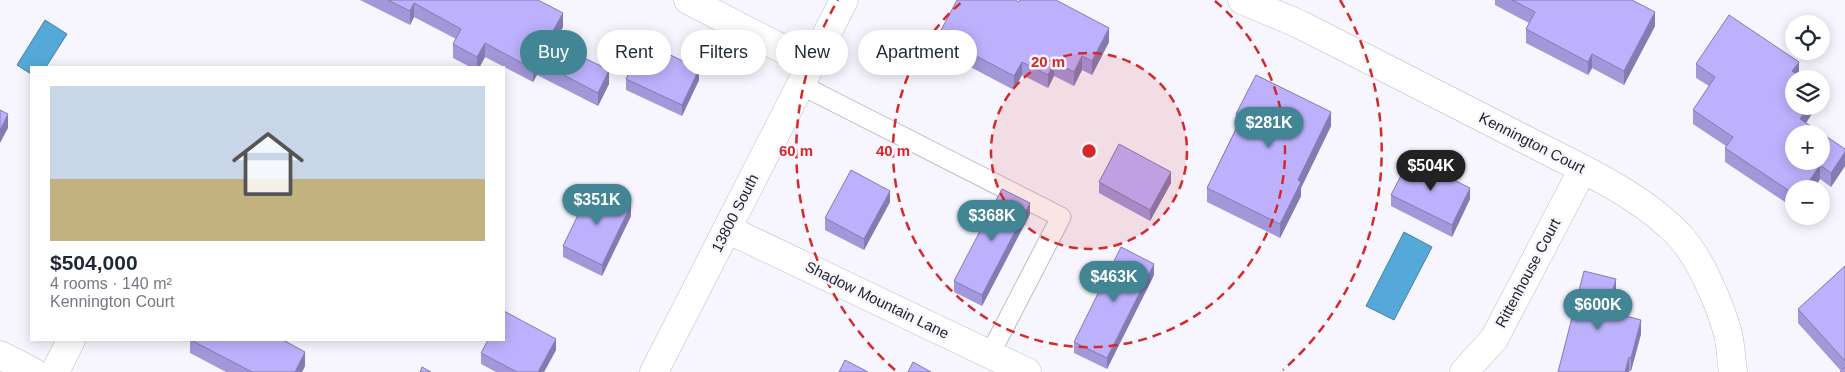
<!DOCTYPE html>
<html lang="en">
<head>
<meta charset="utf-8">
<style>
  :root { --surface:#fff; --page:#f2f2f3; --text:#1f2937; --muted:#747a83; --line:#e0e1e3; --accent:#428595 }
  body { margin:0; font-family:Arial,sans-serif; background:var(--page); color:var(--text); height:100vh; display:flex; flex-direction:column; font-size:19px; white-space:nowrap }
  * { box-sizing:border-box; margin:0 }
  p { font-size:16px; color:var(--muted) }
  .icon { flex:none; width:28px; height:28px; fill:none; stroke:currentColor; stroke-width:2; stroke-linecap:round; stroke-linejoin:round }
  .map { position:relative; flex:1; overflow:hidden }
  .side { position:absolute; left:30px; top:66px; width:475px; height:275px; display:flex; flex-direction:column; background:var(--surface); border-radius:0px; box-shadow:0 2px 12px #0003 }
  .side>* { flex:none }
  .top-card { position:absolute; left:520px; top:30px; width:475px; height:45px; display:flex; gap:10px }
  .controls { position:absolute; left:1785px; top:15px; display:grid; gap:10px }
  .controls a { display:grid; place-items:center; width:45px; height:45px; border-radius:50%; background:var(--surface); box-shadow:0 2px 12px #0003; font-size:25px }
  .price { position:absolute; translate:-50% -42px; padding:0 11px; border-radius:18px; background:var(--accent); color:#fff; font-size:16px; line-height:32px; filter:drop-shadow(0 1px 2px #0008) }
  .price::after { content:''; position:absolute; left:50%; top:30px; width:15px; height:11px; margin-left:-8px; background:inherit; clip-path:polygon(0 0,100% 0,50% 100%) }
  .price.active { background:#222; color:#fff }
  ul { padding:0; list-style:none }
  li { display:grid; align-content:center; gap:10px; height:265px; padding:0 20px }
  li+li { border-top:1px solid var(--line) }
  li span { display:grid; place-items:center; height:155px; border-radius:0px; color:#555 }
  li>.icon { margin-inline-start:auto }
  span .icon { width:90px; height:90px; fill:#fffc; stroke-width:1 }
  li b { font-size:21px }
  .chip { padding:0 18px; border-radius:22px; background:var(--surface); box-shadow:0 2px 12px #0003; font-size:18px; line-height:45px }
  .chip.active { background:var(--accent); color:#fff }
  .map>svg:first-child { display:block }
  .water { fill:#54a9d8; stroke:#4581a3 }
  .lines { fill:none; stroke-linecap:round; stroke-linejoin:round }
  .service-casing { stroke:#bdbcc9; stroke-width:21 }
  .minor-casing { stroke:#bdbcc9; stroke-width:29 }
  .secondary-casing { stroke:#bdbcc9; stroke-width:29 }
  .service { stroke:#fff; stroke-width:19 }
  .minor { stroke:#fff; stroke-width:28 }
  .secondary { stroke:#fff; stroke-width:28 }
  .wall { fill:#a397d9 }
  .shaded-wall { fill:#847bb0 }
  .building { fill:#bdb0fc; stroke:#847bb0; fill-rule:evenodd }
  .ring { fill:none; stroke:#d62828; stroke-width:2.5; stroke-dasharray:9 6 }
  .labels { text-anchor:middle; stroke-width:5; stroke-linejoin:round; paint-order:stroke }
  .street-label { font-size:15px; fill:#232328; stroke:#f7f6fe }
  .centre { fill:#d62828; stroke:#f7f6fe; stroke-width:2.5 }
  .ring-label { font-size:15px; text-anchor:middle; font-weight:bold; fill:#d62828; stroke:#f7f6fe; stroke-width:5; stroke-linejoin:round; paint-order:stroke }
</style>
</head>
<body>
<div class="map">
<svg width="1845" height="372" viewBox="0 0 1845 372">
  <rect width="100%" height="100%" fill="#f7f6fe"/>
  <g class="water">
    <polygon points="45,20 67,34 46,67 31,68 31,74 17,65"/>
    <polygon points="1404,232 1432,247 1394,320 1366,306"/>
  </g>
  <g class="lines">
    <defs>
      <polyline id="service" points="801,85 1061,217 990,354"/>
      <g id="minor">
        <polyline points="688,0 812,64"/>
        <path d="M 1242,0 L 1299,24 L 1583,169 C 1617,187 1649,205 1677,233 C 1699,255 1720,304 1728,334 C 1731,346 1731,360 1733,372"/>
        <polyline points="727,229 1027,372"/>
        <polyline points="0,355 33,372"/>
        <polyline points="55,372 71,340"/>
        <polyline points="1464,372 1494,339 1583,169"/>
      </g>
      <polyline id="secondary" points="654,372 844,0"/>
    </defs>
    <use href="#service" class="service-casing"/>
    <use href="#minor" class="minor-casing"/>
    <use href="#secondary" class="secondary-casing"/>
    <use href="#service" class="service"/>
    <use href="#minor" class="minor"/>
    <use href="#secondary" class="secondary"/>
  </g>
  <g class="wall">
    <polygon points="360,0 538,0 563,27 554,43 609,84 598,106 537,75 533,82 485,57 479,68 472,68 453,58 453,44 456,39 414,17 410,25"/>
    <polygon points="1495,0 1632,0 1655,26 1624,85 1592,68 1588,75 1526,43 1526,29 1529,23 1495,5"/>
    <polygon points="938,36 1109,42 1092,75 1082,70 1074,86 1054,76 1048,88 1022,75 1014,90 938,50"/>
    <polygon points="1696,64 1799,75 1794,106 1817,106 1806,123 1845,149 1845,166 1831,187 1820,179 1814,189 1794,189 1794,208 1725,162 1725,148 1726,146 1693,124 1693,110 1709,86 1696,78"/>
    <polygon points="626,79 699,80 682,116 626,90"/>
    <polygon points="1236,114 1331,126 1301,188 1301,196 1280,238 1207,202 1207,188 1236,128"/>
    <polygon points="1099,182 1171,183 1150,221 1099,193"/>
    <polygon points="1391,195 1470,199 1452,237 1391,206"/>
    <polygon points="890,202 864,250 825,230 825,218"/>
    <polygon points="1030,214 982,306 954,292 954,281"/>
    <polygon points="631,216 602,276 563,257 563,246"/>
    <polygon points="1845,266 1845,372 1841,371 1798,323 1798,309"/>
    <polygon points="1154,275 1107,369 1074,353 1074,342"/>
    <polygon points="1616,293 1611,312 1641,334 1631,371 1558,372"/>
    <polygon points="190,340 287,340 287,343 305,366 302,372 226,372 190,353"/>
    <polygon points="556,350 544,372 496,372 481,364 481,353"/>
  </g>
  <g class="shaded-wall">
    <polygon points="414,3 414,17 410,25 410,11"/>
    <polygon points="1655,12 1655,26 1624,85 1624,71"/>
    <polygon points="563,13 563,27 548,54 548,40"/>
    <polygon points="1109,28 1109,42 1092,75 1092,61"/>
    <polygon points="485,43 485,57 479,68 477,68 477,57"/>
    <polygon points="1592,54 1592,68 1588,75 1588,62"/>
    <polygon points="1082,56 1082,70 1074,86 1074,72"/>
    <polygon points="537,61 537,75 533,82 533,69"/>
    <polygon points="1022,62 1022,75 1014,90 1014,76"/>
    <polygon points="1054,62 1054,76 1048,88 1048,75"/>
    <polygon points="1799,62 1799,75 1796,79 1792,71"/>
    <polygon points="699,69 699,80 682,116 682,105"/>
    <polygon points="609,70 609,84 598,106 598,93"/>
    <polygon points="1808,106 1817,106 1800,132 1800,119"/>
    <polygon points="1331,112 1331,126 1301,188 1301,196 1280,238 1280,224 1298,180"/>
    <polygon points="8,114 8,128 0,143 0,130"/>
    <polygon points="1845,152 1845,166 1831,187 1831,173"/>
    <polygon points="1820,165 1820,179 1814,189 1804,189"/>
    <polygon points="1171,172 1171,183 1150,221 1150,210"/>
    <polygon points="1470,188 1470,199 1452,237 1452,225"/>
    <polygon points="890,191 890,202 864,250 864,239"/>
    <polygon points="1030,203 1030,214 982,306 982,295"/>
    <polygon points="631,205 631,216 602,276 602,265"/>
    <polygon points="1154,264 1154,275 1107,369 1107,358"/>
    <polygon points="1616,279 1616,293 1607,325 1607,311"/>
    <polygon points="1641,320 1641,334 1631,371 1631,358"/>
    <polygon points="556,339 556,350 544,372 538,372"/>
    <polygon points="305,352 305,366 302,372 295,372"/>
    <polygon points="1629,357 1629,372 1625,372"/>
  </g>
  <g class="building">
    <polygon points="388,0 538,0 563,13 548,40 609,70 598,93 537,61 533,69 485,43 477,57 453,44 461,29 414,3 410,11"/>
    <polygon points="957,0 1015,0 1019,2 1020,0 1056,0 1109,28 1092,61 1082,56 1074,72 1054,62 1048,75 1022,62 1014,76 938,36"/>
    <polygon points="1512,0 1632,0 1655,12 1624,71 1592,54 1588,62 1526,29 1535,12"/>
    <path d="M 1729,15 L 1799,62 L 1792,71 L 1802,79 L 1794,79 L 1794,106 L 1808,106 L 1800,119 L 1845,149 L 1845,152 L 1831,173 L 1820,165 L 1804,189 L 1794,189 L 1794,194 L 1725,148 L 1733,137 L 1693,110 L 1715,77 L 1696,64 ZM 1794,134 L 1821,134 L 1821,161 L 1794,161 Z"/>
    <polygon points="644,42 699,69 682,105 626,79"/>
    <polygon points="1256,75 1331,112 1298,180 1301,182 1280,224 1207,188 1242,117 1236,114"/>
    <polygon points="0,110 8,114 0,130"/>
    <polygon points="1119,144 1171,172 1150,210 1099,182"/>
    <polygon points="1410,158 1470,188 1452,225 1391,195"/>
    <polygon points="851,170 890,191 864,239 825,218"/>
    <polygon points="592,186 631,205 602,265 563,246"/>
    <polygon points="1002,189 1030,203 982,295 954,281"/>
    <polygon points="1121,247 1154,264 1107,358 1074,342"/>
    <polygon points="1845,266 1845,361 1798,309"/>
    <polygon points="1584,271 1616,279 1607,311 1641,320 1631,358 1629,357 1625,372 1558,372"/>
    <polygon points="504,311 556,339 538,372 517,372 481,353 488,340 504,340"/>
    <polygon points="191,340 283,340 305,352 295,372 252,372"/>
    <polygon points="845,360 868,372 839,372"/>
    <polygon points="913,362 931,372 908,372"/>
    <polygon points="422,367 431,372 420,372"/>
    <polygon points="1845,367 1845,372 1840,372"/>
  </g>
  <circle cx="1089" cy="151" r="98" fill="#d62828" fill-opacity=".12"/>
  <g class="ring">
    <circle cx="1089" cy="151" r="98"/>
    <path d="M1215 1A196 196 0 1 1 963 1"/>
    <path d="M895 370A293 293 0 0 1 838 0M1340 0A293 293 0 0 1 1283 370"/>
  </g>
  <g class="labels">
    <g class="street-label">
      <text transform="translate(1532 143) rotate(27)" y="5">Kennington Court</text>
      <text transform="translate(735 213) rotate(-63)" y="5">13800 South</text>
      <text transform="translate(1528 273) rotate(-62)" y="5">Rittenhouse Court</text>
      <text transform="translate(877 300) rotate(26)" y="5">Shadow Mountain Lane</text>
    </g>
  </g>
  <circle cx="1089" cy="151" r="8" class="centre"/>
  <g class="ring-label">
    <text x="1048" y="67">20 m</text>
    <text x="893" y="156">40 m</text>
    <text x="796" y="156">60 m</text>
  </g>
</svg>
<div class="controls">
<a><svg class="icon" aria-label="locate" viewBox="0 0 24 24"><circle cx="12" cy="12" r="6"/><path d="M12 2v4M12 18v4M2 12h4M18 12h4"/></svg></a>
<a><svg class="icon" aria-label="layers" viewBox="0 0 24 24"><path d="M12 4l9 5-9 5-9-5zM3 14l9 5 9-5"/></svg></a>
<a>+</a>
<a>−</a>
</div>
<b class="price" style="left:1269px;top:149px">$281K</b>
<b class="price active" style="left:1431px;top:192px">$504K</b>
<b class="price" style="left:597px;top:226px">$351K</b>
<b class="price" style="left:992px;top:242px">$368K</b>
<b class="price" style="left:1114px;top:303px">$463K</b>
<b class="price" style="left:1598px;top:331px">$600K</b>
<div class="top-card">
<a class="chip active">Buy</a>
<a class="chip">Rent</a>
<a class="chip">Filters</a>
<a class="chip">New</a>
<a class="chip">Apartment</a>
</div>
<section class="side">
<ul>
<li><span style="background:linear-gradient(#c9d6e8 60%,#c2b280 0)"><svg class="icon" aria-label="home" viewBox="0 0 24 24"><path d="M3 11l9-7 9 7M6 9v11h12V9"/></svg></span><div><b>$504,000</b><p>4 rooms · 140 m²</p><p>Kennington Court</p></div></li>
</ul>
</section>
</div>
</body>
</html>
